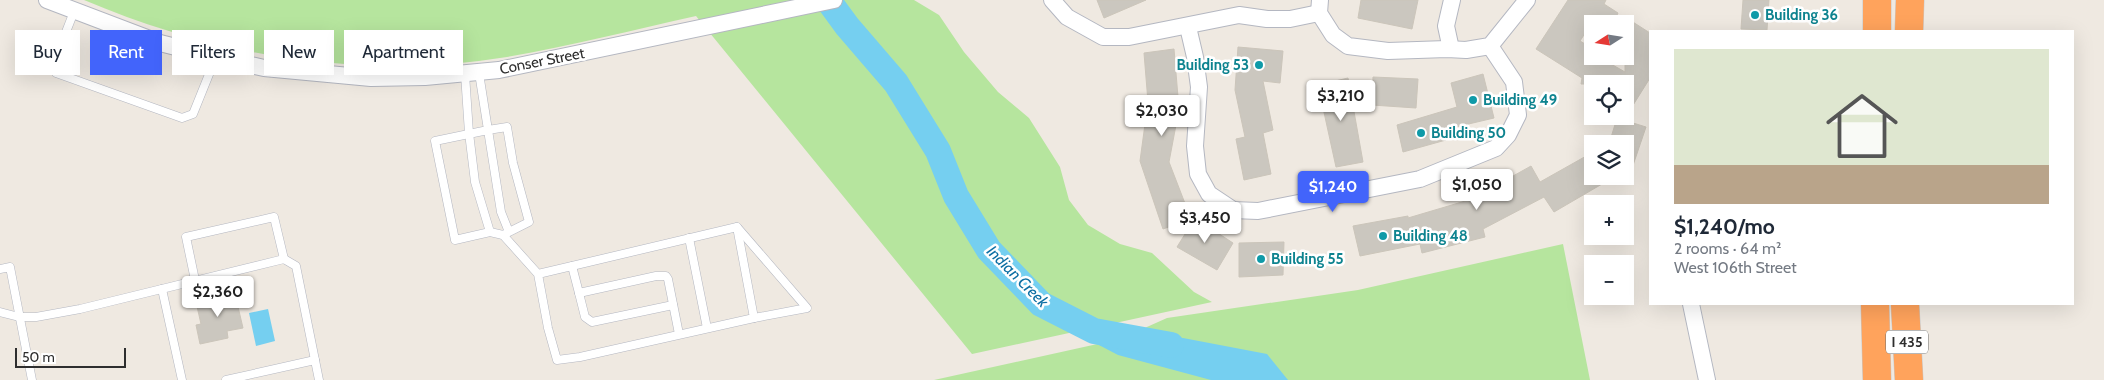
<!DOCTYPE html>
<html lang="en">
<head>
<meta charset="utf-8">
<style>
  :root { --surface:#fff; --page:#f2f2f3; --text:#1f2937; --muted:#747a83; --line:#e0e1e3; --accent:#4264fb }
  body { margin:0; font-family:Cabin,sans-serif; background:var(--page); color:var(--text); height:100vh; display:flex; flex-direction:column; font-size:19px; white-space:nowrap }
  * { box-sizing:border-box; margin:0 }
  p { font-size:16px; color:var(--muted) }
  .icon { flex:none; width:28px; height:28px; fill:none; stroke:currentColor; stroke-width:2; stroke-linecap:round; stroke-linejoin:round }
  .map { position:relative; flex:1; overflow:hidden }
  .sheet { position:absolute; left:1649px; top:30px; width:425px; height:275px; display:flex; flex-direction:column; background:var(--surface); border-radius:0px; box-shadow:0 5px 20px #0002 }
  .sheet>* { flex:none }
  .banner { position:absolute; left:15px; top:30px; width:475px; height:45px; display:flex; gap:10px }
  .needle { width:32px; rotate:258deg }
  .controls { position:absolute; left:1584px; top:15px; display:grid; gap:10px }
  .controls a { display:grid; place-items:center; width:50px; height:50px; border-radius:0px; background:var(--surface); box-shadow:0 5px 20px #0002; font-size:25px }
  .scale { position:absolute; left:15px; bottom:12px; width:111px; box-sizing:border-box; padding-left:5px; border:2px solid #2e2e2e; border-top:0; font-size:14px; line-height:18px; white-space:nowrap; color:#2e2e2e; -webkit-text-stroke:4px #fff; paint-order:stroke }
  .price { position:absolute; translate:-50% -42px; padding:0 11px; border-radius:5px; background:#fff; color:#222; font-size:16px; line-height:32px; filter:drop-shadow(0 1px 2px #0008) }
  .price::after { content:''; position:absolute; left:50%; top:30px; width:15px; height:11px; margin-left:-8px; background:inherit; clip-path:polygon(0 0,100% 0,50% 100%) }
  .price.selected { background:var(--accent); color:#fff }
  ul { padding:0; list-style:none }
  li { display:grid; align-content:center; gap:10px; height:265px; padding:0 25px }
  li+li { border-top:1px solid var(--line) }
  li span { display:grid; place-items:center; height:155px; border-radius:0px; color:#555 }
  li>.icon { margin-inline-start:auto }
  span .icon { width:90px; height:90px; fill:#fffc; stroke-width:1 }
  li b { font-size:21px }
  .pill { padding:0 18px; border-radius:0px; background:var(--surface); box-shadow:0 5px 20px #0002; font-size:18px; line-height:45px }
  .pill.selected { background:var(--accent); color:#fff }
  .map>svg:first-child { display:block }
  .green { fill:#b6e59e }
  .water { fill:#75cff0 }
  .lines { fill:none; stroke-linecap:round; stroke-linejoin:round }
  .river { stroke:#75cff0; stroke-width:26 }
  .building { fill:#cbc7bf; stroke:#cbc5ba }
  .lane-casing { stroke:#b4b7c1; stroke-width:9 }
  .street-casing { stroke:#b4b7c1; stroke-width:18 }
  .highway-casing { stroke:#c9c9c9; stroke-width:29 }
  .lane { stroke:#fff; stroke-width:8 }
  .street { stroke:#fff; stroke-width:16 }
  .highway { stroke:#ffa35c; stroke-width:28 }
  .culture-dot { fill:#0f9aa8; stroke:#fff; stroke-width:2 }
  .labels { text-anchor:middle; stroke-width:5; stroke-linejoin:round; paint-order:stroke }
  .shield { fill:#fff; stroke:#6d6d6d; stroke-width:1 }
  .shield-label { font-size:14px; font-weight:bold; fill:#2e2e2e }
  .culture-label { font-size:15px; font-weight:bold; fill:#0d838f; stroke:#fff; text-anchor:start }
  .street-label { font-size:15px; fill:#2e2e2e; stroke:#fff }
  .water-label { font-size:16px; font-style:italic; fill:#0d6fa3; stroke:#fff }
</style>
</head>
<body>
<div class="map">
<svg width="2104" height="380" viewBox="0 0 2104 380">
  <rect width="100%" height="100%" fill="#efe9e1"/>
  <g class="green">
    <path d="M 84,0 L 914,0 L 939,15 L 964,52 L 998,92 L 1029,118 L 1060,167 L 1069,200 L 1088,225 L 1120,244 L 1152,253 L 1194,292 L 1212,302 L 972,354 L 696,16 C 633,30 570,46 507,57 C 362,80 218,57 84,0 Z"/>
    <polygon points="1563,244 1590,380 934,380 1120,339 1167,318 1358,290"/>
  </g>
  <g class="water">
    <polygon points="268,309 275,341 256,346 249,313"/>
    <polygon points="1183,338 1267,354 1288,380 1211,380 1118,355 1097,344 1120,339"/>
  </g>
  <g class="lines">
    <polyline class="river" points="828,0 847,26 896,83 938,151 956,196 989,250 1041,304 1094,331 1171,345"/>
  </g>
  <g class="building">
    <polygon points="1097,0 1146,0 1104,18"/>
    <polygon points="1361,0 1418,0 1412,29 1358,18"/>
    <polygon points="1568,0 1606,0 1604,4 1618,13 1613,24 1591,24 1580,41 1592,48 1592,56 1597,56 1625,72 1625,17 1650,33 1650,78 1625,118 1625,84 1581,84 1582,78 1536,49"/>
    <polygon points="1743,0 1769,0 1767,30 1741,29"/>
    <polygon points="1238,47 1283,51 1280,83 1263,81 1273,130 1263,133 1271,174 1244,180 1236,139 1245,137 1235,90"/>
    <polygon points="1174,49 1179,109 1169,162 1191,219 1163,229 1140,161 1148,102 1144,53"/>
    <polygon points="1483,74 1494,118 1443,130 1446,140 1403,152 1397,125 1457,107 1451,83"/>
    <polygon points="1373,77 1418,79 1416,108 1372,105"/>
    <polygon points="1348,78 1363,162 1336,167 1318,85"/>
    <polygon points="1617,118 1646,127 1627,183 1625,183 1625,144 1609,144"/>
    <polygon points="1588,155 1592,164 1592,176 1599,176 1602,184 1554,212 1544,197 1483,229 1485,237 1422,253 1420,244 1360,256 1353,226 1408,216 1408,218 1472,199 1531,166 1540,182"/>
    <polygon points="1195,218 1233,243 1217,270 1177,247"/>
    <polygon points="1284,242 1283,275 1239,277 1239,243"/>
    <polygon points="235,294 243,328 227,331 228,338 200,344 196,325 201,324 196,302"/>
  </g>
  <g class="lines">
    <defs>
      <g id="lane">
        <polyline points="75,9 53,65 56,73 182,118 193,114 216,57"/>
        <polyline points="479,73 488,130 435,141 455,240 490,232 503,235 529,222 513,163 507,127 488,130 501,212 509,232"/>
        <polyline points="465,74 469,133 475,182 490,232"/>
        <polyline points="737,227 807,308 754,318"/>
        <polyline points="503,235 538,274 737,227 754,318 580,357 557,360 548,328 538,274"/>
        <polyline points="689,238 707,328"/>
        <polyline points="284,259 296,266 319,380"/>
        <polyline points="572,266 579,293 656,276 666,276 668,279 679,334"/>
        <polyline points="0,269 10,267 32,380"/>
        <polyline points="162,289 182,380"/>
        <polyline points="579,293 585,317 592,322 673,305"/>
        <polyline points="0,312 19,317 36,317 80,309 284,259 274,217 186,237 195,280"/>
        <polyline points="226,380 315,360"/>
      </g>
      <g id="street">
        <polyline points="47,0 160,43 211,56 264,68 371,78 425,77 499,70 834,0"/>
        <polyline points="1052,0 1067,17 1103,37 1129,37 1239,15 1267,19 1290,19 1319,13"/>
        <polyline points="1320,0 1319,13 1333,35 1348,46 1388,51 1447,49 1466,50 1490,46 1527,0"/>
        <polyline points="1188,27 1195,57 1199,87 1195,146 1198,174 1209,194 1233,210 1258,211 1420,179 1496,148 1508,135 1518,115 1514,82 1490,46"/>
        <polyline points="1451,49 1446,26 1452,0"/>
        <polyline points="1691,304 1707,380"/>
      </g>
      <g id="highway">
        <polyline points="1877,31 1877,0"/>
        <polyline points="1909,31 1910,0"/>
        <polyline points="1875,304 1877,380"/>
        <polyline points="1905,304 1909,380"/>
      </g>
    </defs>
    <use href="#lane" class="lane-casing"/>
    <use href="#street" class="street-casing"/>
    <use href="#highway" class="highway-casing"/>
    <use href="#lane" class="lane"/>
    <use href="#street" class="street"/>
    <use href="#highway" class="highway"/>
  </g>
  <g class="culture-dot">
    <circle cx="1755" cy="15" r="5"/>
    <circle cx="1259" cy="65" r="5"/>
    <circle cx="1473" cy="100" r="5"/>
    <circle cx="1421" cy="133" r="5"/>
    <circle cx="1383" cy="236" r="5"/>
    <circle cx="1261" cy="259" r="5"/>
  </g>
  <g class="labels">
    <rect class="shield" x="1886" y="330.5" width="42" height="23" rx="4"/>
    <g class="shield-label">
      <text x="1907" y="347">I 435</text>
    </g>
    <g class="culture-label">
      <text x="1765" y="20">Building 36</text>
      <text x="1249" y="70" text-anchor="end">Building 53</text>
      <text x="1483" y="105">Building 49</text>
      <text x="1431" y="138">Building 50</text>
      <text x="1393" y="241">Building 48</text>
      <text x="1271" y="264">Building 55</text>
    </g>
    <g class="street-label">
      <text transform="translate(542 61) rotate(-11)" y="5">Conser Street</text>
    </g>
    <g class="water-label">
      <text transform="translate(1018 276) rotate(45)" y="6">Indian Creek</text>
    </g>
  </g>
</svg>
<div class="controls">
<a><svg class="needle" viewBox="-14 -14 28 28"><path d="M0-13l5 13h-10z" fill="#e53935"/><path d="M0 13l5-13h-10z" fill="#747a83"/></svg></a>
<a><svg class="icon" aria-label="locate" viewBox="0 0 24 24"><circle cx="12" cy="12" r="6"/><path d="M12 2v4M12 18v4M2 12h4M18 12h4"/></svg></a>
<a><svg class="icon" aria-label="layers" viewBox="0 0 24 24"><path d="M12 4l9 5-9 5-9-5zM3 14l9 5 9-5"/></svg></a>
<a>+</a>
<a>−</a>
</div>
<div class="scale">50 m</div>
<b class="price" style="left:1341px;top:122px">$3,210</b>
<b class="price" style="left:1162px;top:137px">$2,030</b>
<b class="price" style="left:1477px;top:211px">$1,050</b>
<b class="price selected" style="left:1333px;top:213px">$1,240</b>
<b class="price" style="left:1205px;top:244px">$3,450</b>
<b class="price" style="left:218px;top:318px">$2,360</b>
<div class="banner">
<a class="pill">Buy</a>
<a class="pill selected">Rent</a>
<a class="pill">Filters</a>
<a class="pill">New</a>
<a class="pill">Apartment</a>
</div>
<section class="sheet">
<ul>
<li><span style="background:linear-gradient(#dfe7d0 75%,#b9a48a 0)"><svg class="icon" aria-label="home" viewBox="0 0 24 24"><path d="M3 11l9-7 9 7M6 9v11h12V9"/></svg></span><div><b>$1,240/mo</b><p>2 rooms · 64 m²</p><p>West 106th Street</p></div></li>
</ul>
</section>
</div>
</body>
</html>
